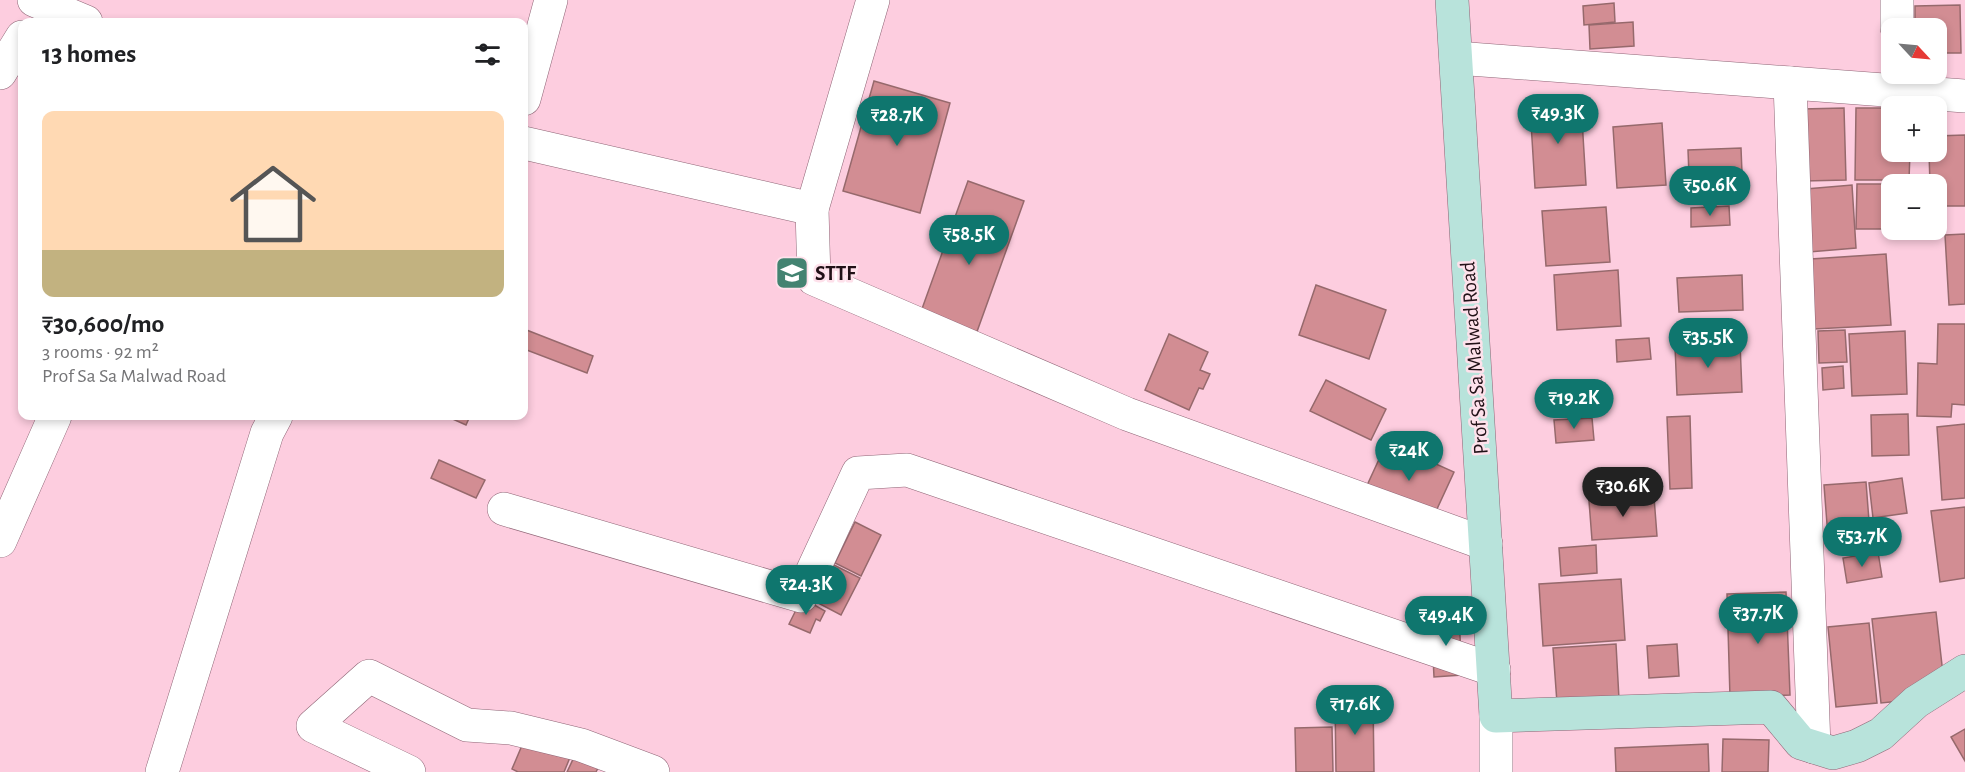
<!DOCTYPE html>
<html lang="en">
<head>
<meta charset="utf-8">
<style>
  :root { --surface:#fff; --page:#f6f6f6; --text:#202124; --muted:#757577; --line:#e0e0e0; --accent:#0f766e }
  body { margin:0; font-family:"Alegreya Sans",sans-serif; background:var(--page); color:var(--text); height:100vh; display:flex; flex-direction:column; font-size:22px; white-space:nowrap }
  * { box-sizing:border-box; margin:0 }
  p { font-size:20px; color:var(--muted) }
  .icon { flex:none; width:33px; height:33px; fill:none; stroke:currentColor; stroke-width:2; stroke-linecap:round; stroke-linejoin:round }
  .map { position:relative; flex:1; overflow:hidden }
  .sheet { position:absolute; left:18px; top:18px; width:510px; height:402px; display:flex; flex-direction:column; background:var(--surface); border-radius:12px; box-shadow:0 3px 9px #0003 }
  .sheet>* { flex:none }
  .needle { width:39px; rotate:116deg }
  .controls { position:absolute; left:1881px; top:18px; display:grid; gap:12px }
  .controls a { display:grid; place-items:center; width:66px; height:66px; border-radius:12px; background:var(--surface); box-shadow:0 3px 9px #0003; font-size:30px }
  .price { position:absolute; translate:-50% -51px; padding:0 14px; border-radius:21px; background:var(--accent); color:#fff; font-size:20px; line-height:39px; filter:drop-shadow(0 2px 3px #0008) }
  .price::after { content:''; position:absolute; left:50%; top:36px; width:18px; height:14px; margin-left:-9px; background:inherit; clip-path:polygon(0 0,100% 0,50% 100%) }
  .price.current { background:#222; color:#fff }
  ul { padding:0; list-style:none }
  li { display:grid; align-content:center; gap:12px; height:318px; padding:0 24px }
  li+li { border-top:2px solid var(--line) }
  li span { display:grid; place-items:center; height:186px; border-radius:12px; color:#555 }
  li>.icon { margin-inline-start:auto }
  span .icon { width:108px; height:108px; fill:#fffc; stroke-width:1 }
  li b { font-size:26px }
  h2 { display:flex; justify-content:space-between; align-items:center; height:72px; padding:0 24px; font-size:26px }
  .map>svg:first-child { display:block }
  .building { fill:#d28d93; stroke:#96696c; stroke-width:1.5 }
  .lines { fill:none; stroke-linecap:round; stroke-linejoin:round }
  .street-casing { stroke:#8f6576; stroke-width:34 }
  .secondary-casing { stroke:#8f6576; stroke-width:34 }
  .street { stroke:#fff; stroke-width:33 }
  .secondary { stroke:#b8e3db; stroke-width:33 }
  .labels { text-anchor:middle; stroke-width:5; stroke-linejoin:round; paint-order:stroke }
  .poi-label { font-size:21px; font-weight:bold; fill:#211117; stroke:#fee1eb; text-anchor:start }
  .street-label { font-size:21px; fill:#211117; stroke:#fee1eb }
</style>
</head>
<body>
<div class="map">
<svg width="1965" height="772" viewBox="0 0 1965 772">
  <rect width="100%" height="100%" fill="#fdcddf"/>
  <g class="building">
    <polygon points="1614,3 1615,22 1584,25 1583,6"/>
    <polygon points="1960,5 1961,53 1936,53 1936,28 1915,28 1915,6"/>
    <polygon points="1633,22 1634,46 1590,49 1589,25"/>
    <polygon points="874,81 950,103 920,213 843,191"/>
    <polygon points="1581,103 1586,185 1535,188 1530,106"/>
    <polygon points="1844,108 1846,180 1804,181 1802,109"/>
    <polygon points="1856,108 1892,108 1892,152 1910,152 1909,180 1855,180"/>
    <polygon points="1662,123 1666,185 1617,188 1613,127"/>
    <polygon points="1965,135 1965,206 1936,206 1936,184 1930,184 1929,152 1936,152 1936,136"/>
    <polygon points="1741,148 1743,198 1690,201 1688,150"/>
    <polygon points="968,181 1024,201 970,351 914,331"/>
    <polygon points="1857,184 1902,184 1892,184 1892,229 1856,229"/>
    <polygon points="1852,185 1856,248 1809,252 1794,190"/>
    <polygon points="1729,206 1730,225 1691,227 1691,208"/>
    <polygon points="1606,207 1610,262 1546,266 1542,211"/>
    <polygon points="1965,234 1965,304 1949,305 1945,235"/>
    <polygon points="1886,254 1891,325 1814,329 1811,259"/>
    <polygon points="1618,270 1621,326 1557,330 1554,275"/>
    <polygon points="1742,275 1743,310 1679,312 1677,278"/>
    <polygon points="1316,285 1386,310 1369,359 1299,335"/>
    <polygon points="1938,324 1965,324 1965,405 1952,404 1951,417 1917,416 1918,363 1937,364"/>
    <polygon points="524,329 593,356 587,373 524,349"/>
    <polygon points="1845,330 1847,362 1819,363 1818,331"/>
    <polygon points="1905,331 1907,394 1852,396 1849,334"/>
    <polygon points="1169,334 1208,352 1200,370 1210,374 1203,389 1199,388 1189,410 1145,390"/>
    <polygon points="1649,338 1651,359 1617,362 1616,340"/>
    <polygon points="1740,343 1742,392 1677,395 1675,346"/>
    <polygon points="1843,366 1844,388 1823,390 1822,368"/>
    <polygon points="1326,380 1386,409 1371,440 1310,411"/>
    <polygon points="1908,414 1909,455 1872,456 1871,415"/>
    <polygon points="446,416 470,416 466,425"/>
    <polygon points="1690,416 1692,488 1670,489 1667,417"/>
    <polygon points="1592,418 1594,440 1556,443 1554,420"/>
    <polygon points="1965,424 1965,498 1942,500 1937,427"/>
    <polygon points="1387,442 1454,472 1431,522 1364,492"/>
    <polygon points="439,460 485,480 476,498 431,478"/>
    <polygon points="1902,478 1907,513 1873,518 1869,483"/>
    <polygon points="1866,482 1870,534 1828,537 1824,485"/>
    <polygon points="1654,497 1657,536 1592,540 1589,501"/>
    <polygon points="1965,507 1965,578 1940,582 1931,511"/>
    <polygon points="855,522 881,535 861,576 835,563"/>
    <polygon points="1596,545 1597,573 1561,576 1559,548"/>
    <polygon points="1878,552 1882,577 1847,583 1843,558"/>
    <polygon points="834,565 860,578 841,615 816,602"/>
    <polygon points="1621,579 1625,640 1543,646 1539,584"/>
    <polygon points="1786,592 1790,695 1730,697 1727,594"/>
    <polygon points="802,598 825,611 820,621 816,619 810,633 789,624"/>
    <polygon points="1936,612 1944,683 1920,699 1881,703 1872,619"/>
    <polygon points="1459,617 1462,675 1434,677 1431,618"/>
    <polygon points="1869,623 1877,703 1836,707 1828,627"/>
    <polygon points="1616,644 1619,699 1557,703 1553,648"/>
    <polygon points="1677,644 1679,676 1649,678 1647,646"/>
    <polygon points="1335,699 1373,699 1374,772 1336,772"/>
    <polygon points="1332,727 1333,772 1296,772 1295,728"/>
    <polygon points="1965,729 1965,761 1951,737"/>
    <polygon points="526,736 571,755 564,772 518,772 512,769"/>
    <polygon points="1723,739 1769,740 1768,772 1722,772"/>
    <polygon points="1708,744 1709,772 1616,772 1615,748"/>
    <polygon points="576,753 600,764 596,772 567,772"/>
  </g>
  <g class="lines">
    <defs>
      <g id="street">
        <polyline points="34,0 86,22"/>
        <polyline points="1897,28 1897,0"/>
        <polyline points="1456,58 1965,96"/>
        <polyline points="0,73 22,37"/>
        <polyline points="1790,83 1814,747"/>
        <polyline points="524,99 551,0"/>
        <polyline points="524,143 812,209 873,0"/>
        <polyline points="812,209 814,279 1127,414 1486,544"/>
        <polyline points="504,509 801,596 858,473 907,470 1494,670"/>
        <polyline points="0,541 55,416"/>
        <polyline points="162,772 267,433 276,416"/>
        <polyline points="409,772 313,726 369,676 467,725 511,728 581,745 653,772"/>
        <polyline points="1496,772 1496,716"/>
      </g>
      <polyline id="secondary" points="1452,0 1496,716 1771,707 1801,743 1833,753 1857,746 1881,734 1916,702 1965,671"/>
    </defs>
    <use href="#street" class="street-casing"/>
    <use href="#secondary" class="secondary-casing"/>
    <use href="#street" class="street"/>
    <use href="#secondary" class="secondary"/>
  </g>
  <defs>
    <symbol id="university-square" viewBox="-11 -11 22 22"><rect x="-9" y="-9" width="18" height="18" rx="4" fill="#438371" stroke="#fee1eb"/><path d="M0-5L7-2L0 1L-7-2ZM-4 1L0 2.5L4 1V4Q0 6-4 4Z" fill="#fff"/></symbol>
  </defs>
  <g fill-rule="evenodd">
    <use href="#university-square" x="773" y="254" width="38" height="38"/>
  </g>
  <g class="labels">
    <g class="poi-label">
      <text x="815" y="280">STTF</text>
    </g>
    <g class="street-label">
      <text transform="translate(1474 358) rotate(-94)" y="7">Prof Sa Sa Malwad Road</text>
    </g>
  </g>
</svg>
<div class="controls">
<a><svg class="needle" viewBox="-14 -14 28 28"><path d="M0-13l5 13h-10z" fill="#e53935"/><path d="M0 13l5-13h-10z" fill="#757577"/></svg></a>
<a>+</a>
<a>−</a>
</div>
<b class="price" style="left:1558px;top:145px">₹49.3K</b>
<b class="price" style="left:897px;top:147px">₹28.7K</b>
<b class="price" style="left:1710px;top:217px">₹50.6K</b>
<b class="price" style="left:969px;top:266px">₹58.5K</b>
<b class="price" style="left:1708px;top:369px">₹35.5K</b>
<b class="price" style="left:1574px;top:430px">₹19.2K</b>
<b class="price" style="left:1409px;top:482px">₹24K</b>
<b class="price current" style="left:1623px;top:518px">₹30.6K</b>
<b class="price" style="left:1862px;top:568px">₹53.7K</b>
<b class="price" style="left:806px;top:616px">₹24.3K</b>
<b class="price" style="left:1758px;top:645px">₹37.7K</b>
<b class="price" style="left:1446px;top:647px">₹49.4K</b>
<b class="price" style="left:1355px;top:736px">₹17.6K</b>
<section class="sheet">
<h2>13 homes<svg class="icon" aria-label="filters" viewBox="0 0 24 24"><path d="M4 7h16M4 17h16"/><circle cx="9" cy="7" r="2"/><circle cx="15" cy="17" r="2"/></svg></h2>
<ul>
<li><span style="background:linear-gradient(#ffd9b3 75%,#c2b280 0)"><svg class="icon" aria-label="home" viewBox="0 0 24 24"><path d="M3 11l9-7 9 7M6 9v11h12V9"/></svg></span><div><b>₹30,600/mo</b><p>3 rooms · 92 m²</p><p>Prof Sa Sa Malwad Road</p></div></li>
</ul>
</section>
</div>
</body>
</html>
